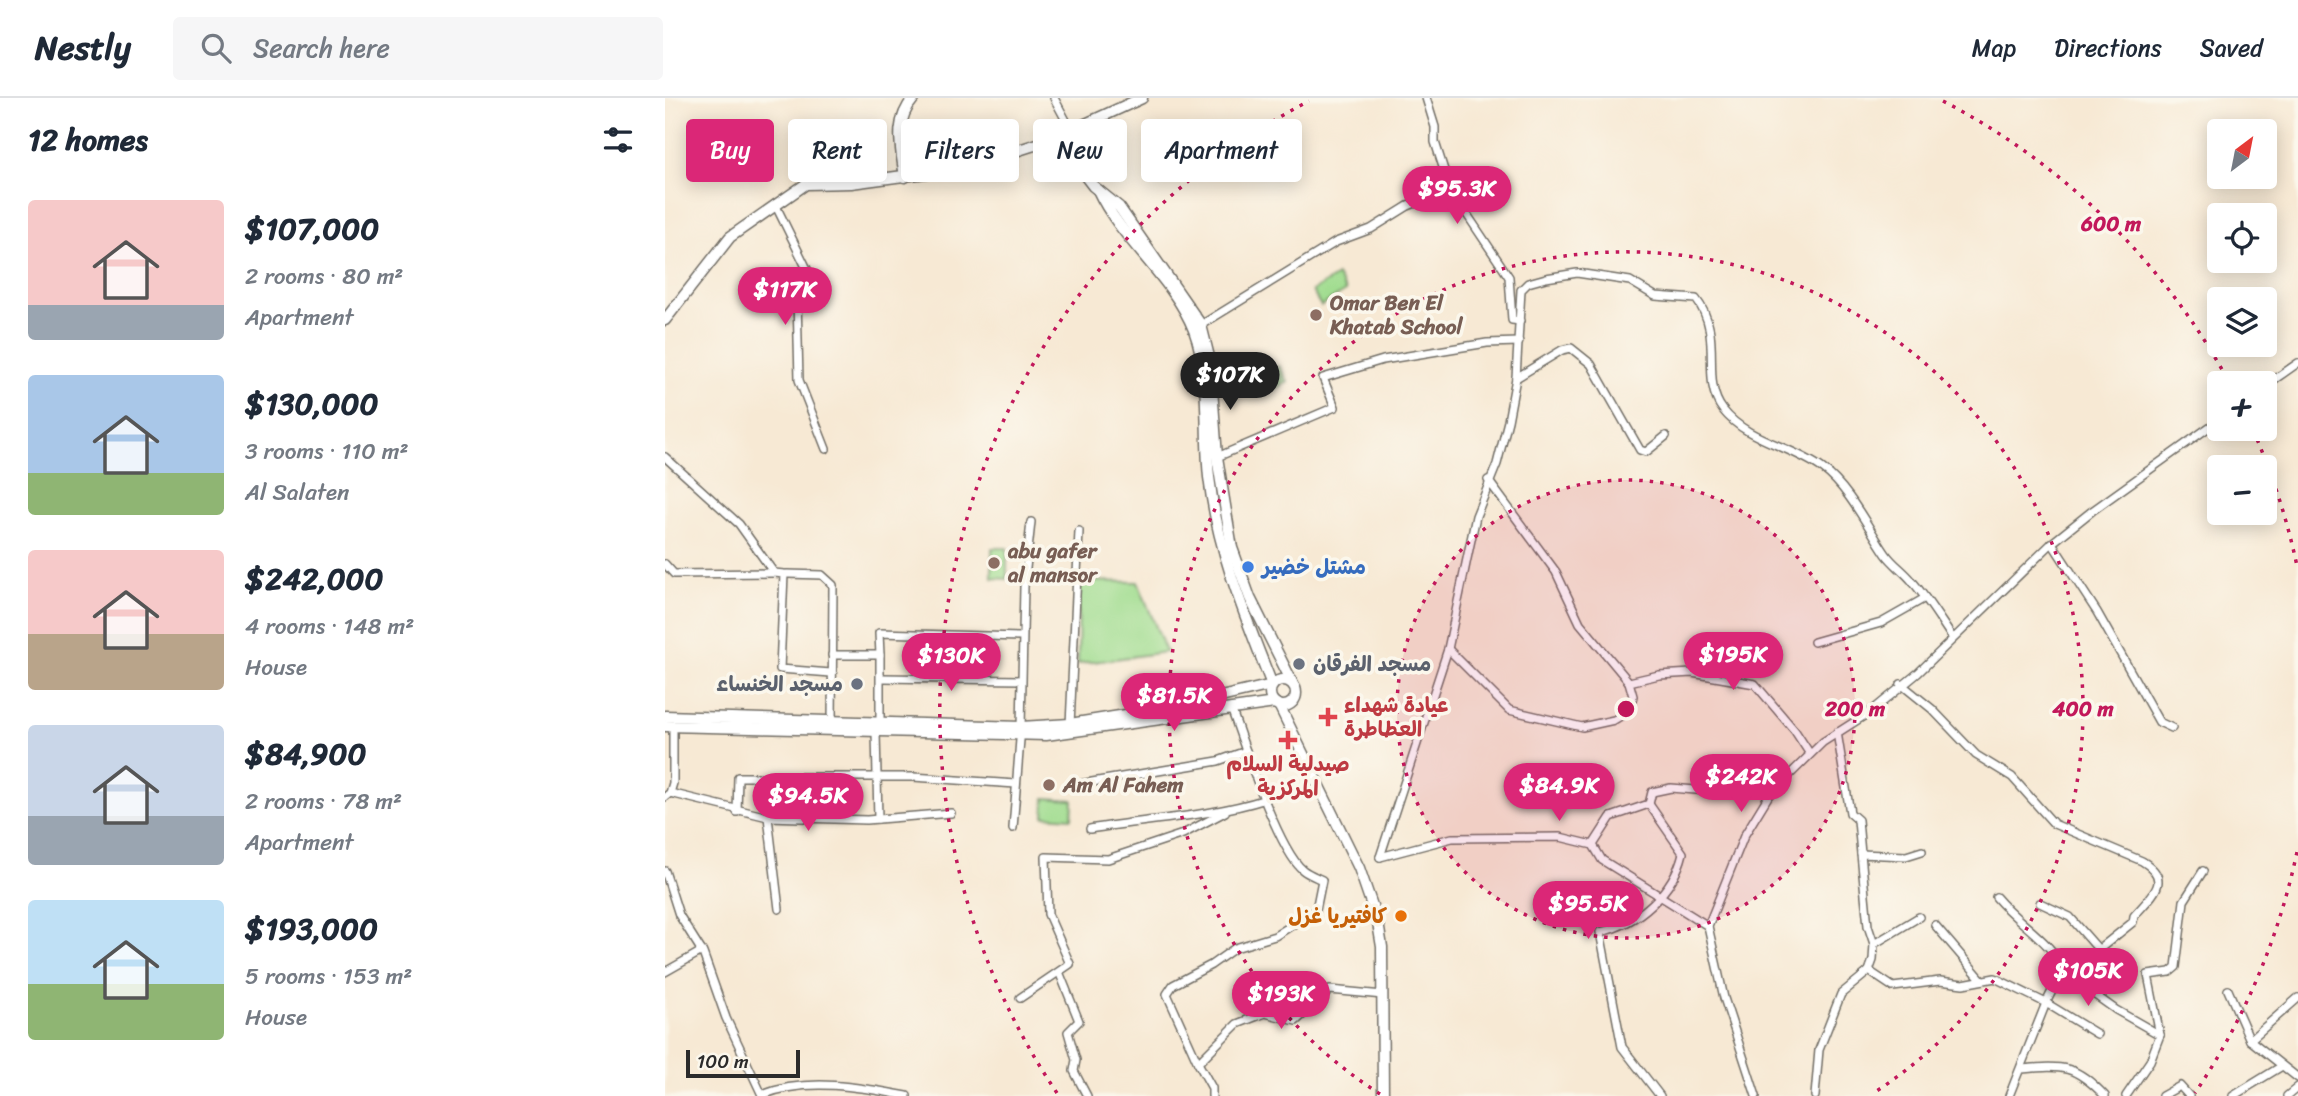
<!DOCTYPE html>
<html lang="en">
<head>
<meta charset="utf-8">
<style>
  :root { --surface:#fff; --page:#f6f6f7; --text:#1f2937; --muted:#747a83; --line:#e0e1e3; --accent:#db2777 }
  body { margin:0; font-family:Sriracha,"Playpen Sans Arabic",sans-serif; background:var(--page); color:var(--text); height:100vh; display:flex; flex-direction:column; font-size:26px; white-space:nowrap }
  * { box-sizing:border-box; margin:0 }
  p { font-size:23px; color:var(--muted) }
  .icon { flex:none; width:38px; height:38px; fill:none; stroke:currentColor; stroke-width:2; stroke-linecap:round; stroke-linejoin:round }
  .map { position:relative; flex:1; overflow:hidden }
  .side { display:flex; flex-direction:column; background:var(--surface); width:665px }
  .side>* { flex:none }
  .hud { position:absolute; left:21px; top:21px; width:665px; height:63px; display:flex; gap:14px }
  .needle { width:46px; rotate:32deg }
  .buttons { position:absolute; left:1542px; top:21px; display:grid; gap:14px }
  .buttons a { display:grid; place-items:center; width:70px; height:70px; border-radius:7px; background:var(--surface); box-shadow:0 4px 18px #0003; font-size:35px }
  .scale { position:absolute; left:21px; bottom:18px; width:114px; box-sizing:border-box; padding-left:7px; border:4px solid #2b2b2b; border-top:0; font-size:19px; line-height:24px; white-space:nowrap; color:#2b2b2b; -webkit-text-stroke:5px #fbf7ec; paint-order:stroke }
  .price { position:absolute; translate:-50% -60px; padding:0 16px; border-radius:24px; background:var(--accent); color:#fff; font-size:23px; line-height:46px; filter:drop-shadow(0 2px 4px #0008) }
  .price::after { content:''; position:absolute; left:50%; top:42px; width:21px; height:16px; margin-left:-10px; background:inherit; clip-path:polygon(0 0,100% 0,50% 100%) }
  .price.current { background:#222; color:#fff }
  ul { padding:0; list-style:none }
  li { display:flex; align-items:center; gap:21px; height:175px; padding:0 28px }
  li span { display:grid; place-items:center; flex:none; width:196px; height:140px; border-radius:7px; color:#555 }
  li>.icon { margin-inline-start:auto }
  span .icon { width:84px; height:84px; fill:#fffc; stroke-width:1 }
  li b { font-size:30px }
  h2 { display:flex; justify-content:space-between; align-items:center; height:84px; padding:0 28px; font-size:30px }
  .pill { padding:0 24px; border-radius:7px; background:var(--surface); box-shadow:0 4px 18px #0003; font-size:24px; line-height:63px }
  .pill.current { background:var(--accent); color:#fff }
  header { display:flex; align-items:center; gap:42px; box-sizing:border-box; height:98px; padding:0 35px; background:var(--surface); border-bottom:2px solid var(--line) }
  header strong { font-size:33px }
  nav { display:flex; gap:38px; margin-inline-start:auto; font-size:24px }
  .search { width:490px; height:63px; background:var(--page); display:flex; align-items:center; gap:18px; box-sizing:border-box; padding:0 24px; border-radius:7px; color:var(--muted); font-size:26px }
  main { display:flex; flex:1; min-height:0 }
  .map>svg:first-child { display:block }
  .green { fill:#a2dd91; stroke:#66845e; stroke-width:2 }
  .lines { fill:none; stroke-linecap:round; stroke-linejoin:round }
  .street-casing { stroke:#726e66; stroke-width:10 }
  .secondary-casing { stroke:#726e66; stroke-width:13 }
  .street { stroke:#fff; stroke-width:7 }
  .secondary { stroke:#fff; stroke-width:10 }
  .ring { fill:none; stroke:#c2185b; stroke-width:3.5; stroke-dasharray:3.5 7 }
  .education-dot { fill:#8d6e63; stroke:#fbf7ec; stroke-width:2.5 }
  .shop-dot { fill:#3f7fe0; stroke:#fbf7ec; stroke-width:2.5 }
  .worship-dot { fill:#6b7280; stroke:#fbf7ec; stroke-width:2.5 }
  .health-dot { fill:#e0444e; stroke:#fbf7ec; stroke-width:2.5 }
  .food-dot { fill:#e8710a; stroke:#fbf7ec; stroke-width:2.5 }
  .labels { text-anchor:middle; stroke-width:7; stroke-linejoin:round; paint-order:stroke }
  .education-label { font-size:21px; font-weight:bold; fill:#785e54; stroke:#fbf7ec; text-anchor:start }
  .shop-label { font-size:21px; font-weight:bold; fill:#366cbe; stroke:#fbf7ec; text-anchor:start }
  .worship-label { font-size:21px; font-weight:bold; fill:#5b616d; stroke:#fbf7ec; text-anchor:start }
  .health-label { font-size:21px; font-weight:bold; fill:#be3a42; stroke:#fbf7ec; text-anchor:start }
  .food-label { font-size:21px; font-weight:bold; fill:#c56008; stroke:#fbf7ec; text-anchor:end }
  .centre { fill:#c2185b; stroke:#fbf7ec; stroke-width:3.5 }
  .ring-label { font-size:21px; text-anchor:middle; font-weight:bold; fill:#c2185b; stroke:#fbf7ec; stroke-width:7; stroke-linejoin:round; paint-order:stroke }
</style>
</head>
<body>
<header>
<strong>Nestly</strong>
<div class="search"><svg class="icon" aria-label="search" viewBox="0 0 24 24"><circle cx="10" cy="10" r="6"/><path d="M15 15l6 6"/></svg>Search here</div>
<nav><a>Map</a><a>Directions</a><a>Saved</a></nav>
</header>
<main>
<section class="side">
<h2>12 homes<svg class="icon" aria-label="filters" viewBox="0 0 24 24"><path d="M4 7h16M4 17h16"/><circle cx="9" cy="7" r="2"/><circle cx="15" cy="17" r="2"/></svg></h2>
<ul>
<li><span style="background:linear-gradient(#f6c9c9 75%,#9aa5b1 0)"><svg class="icon" aria-label="home" viewBox="0 0 24 24"><path d="M3 11l9-7 9 7M6 9v11h12V9"/></svg></span><div><b>$107,000</b><p>2 rooms · 80 m²</p><p>Apartment</p></div></li>
<li><span style="background:linear-gradient(#a9c7e8 70%,#8fb573 0)"><svg class="icon" aria-label="home" viewBox="0 0 24 24"><path d="M3 11l9-7 9 7M6 9v11h12V9"/></svg></span><div><b>$130,000</b><p>3 rooms · 110 m²</p><p>Al Salaten</p></div></li>
<li><span style="background:linear-gradient(#f6c9c9 60%,#b9a48a 0)"><svg class="icon" aria-label="home" viewBox="0 0 24 24"><path d="M3 11l9-7 9 7M6 9v11h12V9"/></svg></span><div><b>$242,000</b><p>4 rooms · 148 m²</p><p>House</p></div></li>
<li><span style="background:linear-gradient(#c9d6e8 65%,#9aa5b1 0)"><svg class="icon" aria-label="home" viewBox="0 0 24 24"><path d="M3 11l9-7 9 7M6 9v11h12V9"/></svg></span><div><b>$84,900</b><p>2 rooms · 78 m²</p><p>Apartment</p></div></li>
<li><span style="background:linear-gradient(#bfe0f5 60%,#8fb573 0)"><svg class="icon" aria-label="home" viewBox="0 0 24 24"><path d="M3 11l9-7 9 7M6 9v11h12V9"/></svg></span><div><b>$193,000</b><p>5 rooms · 153 m²</p><p>House</p></div></li>
</ul>
</section>
<div class="map">
<svg width="1633" height="998" viewBox="0 0 1633 998">
  <rect width="100%" height="100%" fill="#fbf7ec"/>
  <filter id="ink" filterUnits="userSpaceOnUse"><feTurbulence type="fractalNoise" baseFrequency=".0143" numOctaves="2"/><feDisplacementMap in="SourceGraphic" scale="14" xChannelSelector="R" yChannelSelector="G"/><feConvolveMatrix kernelMatrix="1 2 1 2 8 2 1 2 1" color-interpolation-filters="sRGB"/></filter>
  <filter id="wash" filterUnits="userSpaceOnUse"><feTurbulence type="fractalNoise" baseFrequency=".00686" numOctaves="4" result="noise"/><feDisplacementMap in="SourceGraphic" scale="28" xChannelSelector="R" yChannelSelector="G"/><feGaussianBlur stdDeviation="1.57" result="paint"/><feColorMatrix in="noise" values="0 0 0 0 0 0 0 0 0 0 0 0 0 0 0 0 0 1.4 0 .05"/><feComposite in="paint" operator="in"/></filter>
  <g filter="url(#wash)">
    <rect width="100%" height="100%" fill="#f7e9d4"/>
    <g class="green">
      <polygon points="672,178 681,193 656,208 647,193"/>
      <polygon points="614,268 623,284 597,297 589,280"/>
      <polygon points="327,450 342,450 342,481 327,480"/>
      <polygon points="414,483 473,484 501,554 413,566"/>
      <polygon points="380,700 408,702 407,720 379,718"/>
    </g>
  </g>
  <g filter="url(#ink)">
    <g class="lines">
      <defs>
        <g id="street">
          <polyline points="389,0 406,32"/>
          <polyline points="761,0 770,29 770,44 785,91 844,179 847,222 855,223"/>
          <polyline points="110,106 143,173 148,190 132,201 134,282 161,351"/>
          <polyline points="536,227 671,144 706,131 743,108 785,91"/>
          <polyline points="851,280 897,252 906,250 926,266 975,352 981,354 1001,338"/>
          <polyline points="1600,288 1633,265"/>
          <polyline points="0,359 74,426 109,475 119,476 115,571 166,575"/>
          <polyline points="552,359 670,309 658,280 718,262 822,245 854,244"/>
          <polyline points="1387,445 1432,514 1494,624 1507,630"/>
          <polyline points="0,466 9,476 109,475"/>
          <polyline points="122,476 157,477 168,487 167,627"/>
          <polyline points="1149,544 1216,525 1260,500"/>
          <polyline points="783,551 844,612 917,629 949,622 964,613 968,598 964,584 915,525 891,474 823,382"/>
          <polyline points="167,557 215,557 215,626"/>
          <polyline points="215,557 214,535 356,539"/>
          <polyline points="217,580 355,582"/>
          <polyline points="964,584 994,577 1027,575 1090,586 1130,633 1145,656"/>
          <path d="M 1236,586 L 1267,611 L 1311,657 L 1347,679 L 1389,726 L 1477,763 C 1509,782 1486,798 1469,818 L 1468,824 L 1402,877 C 1385,840 1356,829 1331,799"/>
          <polyline points="405,627 414,433"/>
          <polyline points="211,634 213,721"/>
          <polyline points="1172,634 1185,715 1193,722 1196,756"/>
          <polyline points="415,686 553,663 581,653"/>
          <polyline points="5,695 103,719 202,722 286,715"/>
          <polyline points="0,699 5,695 8,685 8,628"/>
          <path d="M 984,706 L 1018,755 C 1009,793 973,826 935,834 L 957,949 L 995,998"/>
          <polyline points="72,714 73,679 248,679 351,686"/>
          <polyline points="103,719 114,811"/>
          <polyline points="348,730 356,629 359,489 366,424"/>
          <path d="M 425,731 C 484,721 544,719 601,701"/>
          <polyline points="928,747 946,719 984,706 987,694 1006,690 1043,693 1060,682 1119,681"/>
          <path d="M 715,759 L 783,551 L 811,418 L 832,366 L 843,323 L 851,280 L 856,192 L 863,185 L 881,180 L 912,175 L 965,183 L 990,198 L 1031,201 C 1060,238 1034,281 1058,312 C 1082,343 1128,348 1158,371 C 1184,390 1203,430 1221,456 C 1228,466 1239,473 1247,483 C 1262,500 1274,520 1287,539"/>
          <polyline points="715,759 787,740 895,739 928,747 937,762 1043,828"/>
          <path d="M 0,773 L 14,817 L 38,855 L 61,920 L 97,997 C 141,979 196,989 242,998"/>
          <polyline points="1375,805 1405,819 1434,852"/>
          <polyline points="1270,827 1317,882"/>
          <polyline points="1209,846 1254,819"/>
          <polyline points="1204,873 1228,889 1275,883 1298,886 1330,880 1381,905 1344,998"/>
          <polyline points="0,874 37,853"/>
          <polyline points="395,876 414,923 403,934 411,962 409,973 422,998"/>
          <polyline points="1563,892 1585,942"/>
          <polyline points="355,900 405,866 383,816 381,759 443,761 518,736 560,714"/>
          <polyline points="1633,900 1585,942 1633,980"/>
          <polyline points="1432,936 1381,905 1393,881 1402,877 1451,912 1495,937"/>
          <path d="M 533,965 L 502,896 L 508,887 L 546,867 L 570,850 L 610,838 L 651,812 L 657,782 C 651,779 643,776 638,772 C 613,752 578,644 566,610"/>
          <path d="M 1357,971 C 1399,967 1410,967 1440,998"/>
          <polyline points="547,998 547,990 533,965 572,926 600,915 631,923 665,892 718,897"/>
          <polyline points="1091,998 1059,900 1043,828 1079,738 1104,697 1158,644 1208,612 1253,575 1387,445 1427,413 1554,322"/>
          <polyline points="1150,998 1154,952 1176,896 1204,873 1208,862 1209,846 1203,828 1196,756 1241,758 1257,753"/>
          <polyline points="1461,998 1485,963 1495,937 1483,877 1505,874 1511,869 1519,803 1538,773"/>
          <polyline points="1497,998 1515,988 1524,998"/>
          <polyline points="1568,998 1617,968"/>
          <polyline points="1622,998 1633,989"/>
        </g>
        <g id="secondary">
          <polyline points="406,32 407,50 415,71 428,88 454,109 536,227 545,263 552,359 567,450 585,500 627,584"/>
          <path d="M 240,79 C 236,50 228,24 249,0"/>
          <polyline points="0,222 65,139 141,86 186,85 298,70 388,41 477,0"/>
          <circle cx="618" cy="595" r="13"/>
          <polyline points="614,607 694,770 713,825 717,849 718,998"/>
          <path d="M 0,618 L 356,629 L 405,626 L 517,608 L 607,587 C 581,520 552,451 544,379 C 539,332 546,277 529,232 C 508,179 456,142 433,92"/>
          <polyline points="0,628 381,637 610,605"/>
        </g>
      </defs>
      <use href="#street" class="street-casing"/>
      <use href="#secondary" class="secondary-casing"/>
      <use href="#street" class="street"/>
      <use href="#secondary" class="secondary"/>
    </g>
  </g>
  <circle cx="961" cy="611" r="229" fill="#c2185b" fill-opacity=".12"/>
  <g class="ring">
    <circle cx="961" cy="611" r="229"/>
    <path d="M715 996A457 457 0 1 1 1207 996"/>
    <path d="M1632 754A686 686 0 0 1 1530 995M392 995A686 686 0 0 1 644 3M1278 3A686 686 0 0 1 1564 284M1588 332A686 686 0 0 1 1632 468"/>
  </g>
  <g class="education-dot">
    <circle cx="651" cy="217" r="7"/>
    <circle cx="329" cy="465" r="7"/>
    <circle cx="384" cy="687" r="7"/>
  </g>
  <circle class="shop-dot" cx="583" cy="469" r="7"/>
  <g class="worship-dot">
    <circle cx="634" cy="566" r="7"/>
    <circle cx="192" cy="586" r="7"/>
  </g>
  <g class="health-dot">
    <path d="M659.5 608.5h7v7h7v7h-7v7h-7v-7h-7v-7h7z"/>
    <path d="M619.5 631.5h7v7h7v7h-7v7h-7v-7h-7v-7h7z"/>
  </g>
  <circle class="food-dot" cx="736" cy="818" r="7"/>
  <g class="labels">
    <g class="education-label">
      <text x="665" y="212">Omar Ben El<tspan x="665" dy="24">Khatab School</tspan></text>
      <text x="343" y="460">abu gafer<tspan x="343" dy="24">al mansor</tspan></text>
      <text x="398" y="694">Am Al Fahem</text>
    </g>
    <g class="shop-label">
      <text x="597" y="476">مشتل خضير</text>
    </g>
    <g class="worship-label">
      <text x="648" y="573">مسجد الفرقان</text>
      <text x="178" y="593" text-anchor="end">مسجد الخنساء</text>
    </g>
    <g class="health-label">
      <text x="679" y="614">عيادة شهداء<tspan x="679" dy="24">العطاطرة</tspan></text>
      <text x="623" y="673" text-anchor="middle">صيدلية السلام<tspan x="623" dy="24">المركزية</tspan></text>
    </g>
    <g class="food-label">
      <text x="722" y="825">كافتيريا غزل</text>
    </g>
  </g>
  <circle cx="961" cy="611" r="10" class="centre"/>
  <g class="ring-label">
    <text x="1446" y="133">600 m</text>
    <text x="1190" y="618">200 m</text>
    <text x="1418" y="618">400 m</text>
  </g>
</svg>
<div class="buttons">
<a><svg class="needle" viewBox="-14 -14 28 28"><path d="M0-13l5 13h-10z" fill="#e53935"/><path d="M0 13l5-13h-10z" fill="#747a83"/></svg></a>
<a><svg class="icon" aria-label="locate" viewBox="0 0 24 24"><circle cx="12" cy="12" r="6"/><path d="M12 2v4M12 18v4M2 12h4M18 12h4"/></svg></a>
<a><svg class="icon" aria-label="layers" viewBox="0 0 24 24"><path d="M12 4l9 5-9 5-9-5zM3 14l9 5 9-5"/></svg></a>
<a>+</a>
<a>−</a>
</div>
<div class="scale">100 m</div>
<b class="price" style="left:792px;top:128px">$95.3K</b>
<b class="price" style="left:120px;top:229px">$117K</b>
<b class="price current" style="left:565px;top:314px">$107K</b>
<b class="price" style="left:1068px;top:594px">$195K</b>
<b class="price" style="left:286px;top:595px">$130K</b>
<b class="price" style="left:509px;top:635px">$81.5K</b>
<b class="price" style="left:1076px;top:716px">$242K</b>
<b class="price" style="left:894px;top:725px">$84.9K</b>
<b class="price" style="left:143px;top:735px">$94.5K</b>
<b class="price" style="left:923px;top:843px">$95.5K</b>
<b class="price" style="left:1423px;top:910px">$105K</b>
<b class="price" style="left:616px;top:933px">$193K</b>
<div class="hud">
<a class="pill current">Buy</a>
<a class="pill">Rent</a>
<a class="pill">Filters</a>
<a class="pill">New</a>
<a class="pill">Apartment</a>
</div>
</div>
</main>
</body>
</html>
